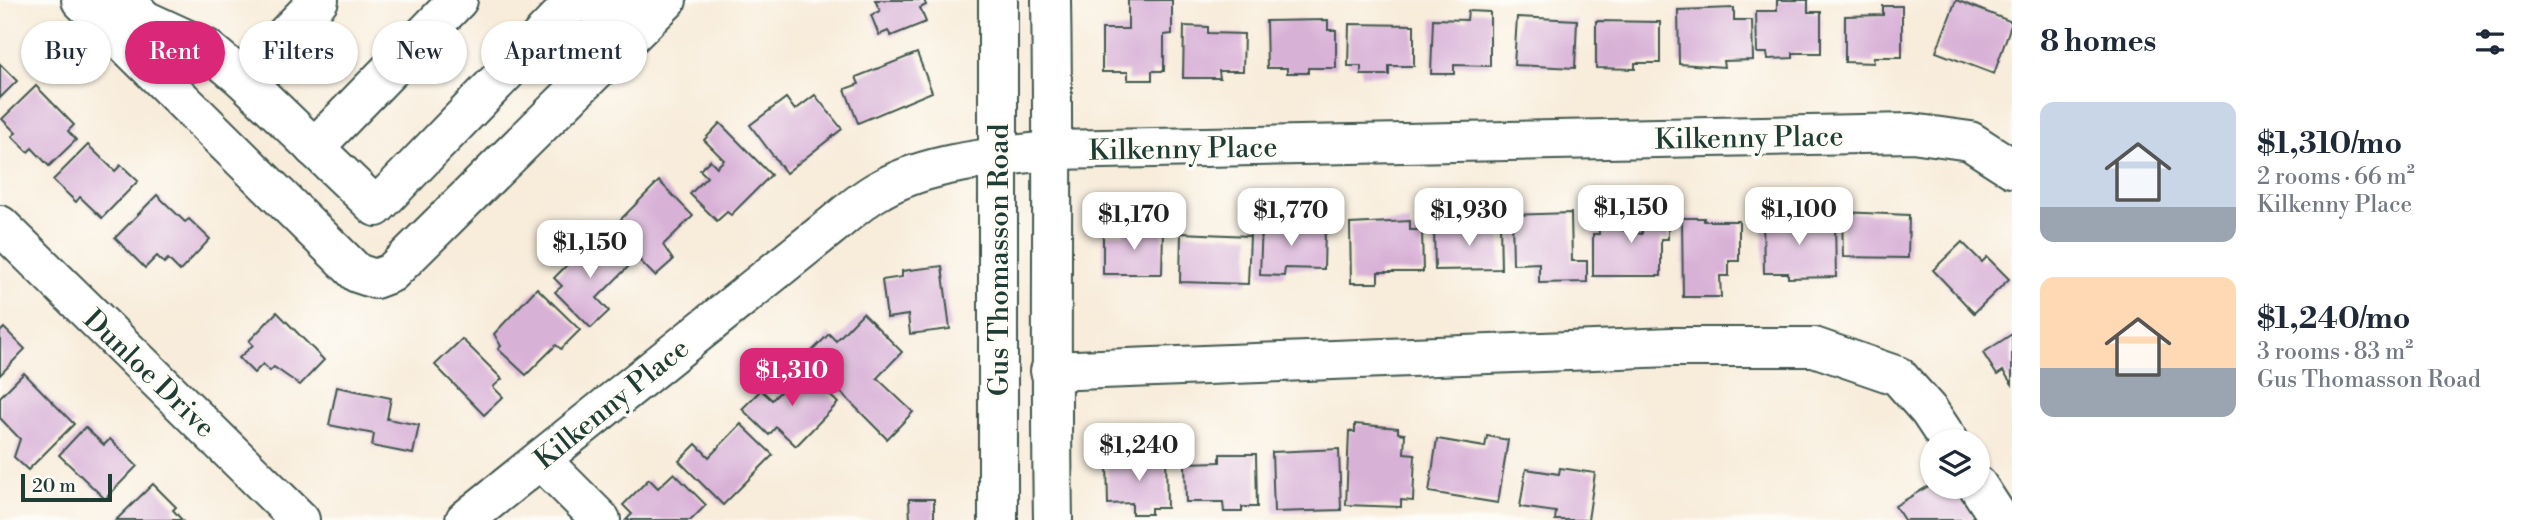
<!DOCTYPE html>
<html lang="en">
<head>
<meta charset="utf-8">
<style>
  :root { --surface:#fff; --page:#f2f2f3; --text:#1f2937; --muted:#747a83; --accent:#db2777 }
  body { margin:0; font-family:"Libre Bodoni",serif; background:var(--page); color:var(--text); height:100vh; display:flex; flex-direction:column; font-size:26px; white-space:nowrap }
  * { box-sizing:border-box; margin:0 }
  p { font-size:23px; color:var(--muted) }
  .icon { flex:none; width:38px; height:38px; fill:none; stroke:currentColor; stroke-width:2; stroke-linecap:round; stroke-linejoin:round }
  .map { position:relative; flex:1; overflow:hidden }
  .side { display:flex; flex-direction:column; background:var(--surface); width:525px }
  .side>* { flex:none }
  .banner { position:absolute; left:21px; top:21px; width:665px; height:63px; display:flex; gap:14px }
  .buttons { position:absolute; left:1920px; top:429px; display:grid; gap:14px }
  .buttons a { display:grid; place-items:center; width:70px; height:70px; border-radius:50%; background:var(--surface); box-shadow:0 2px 5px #0004; font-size:35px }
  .scale { position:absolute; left:21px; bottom:18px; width:91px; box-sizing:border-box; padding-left:7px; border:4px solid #1f3d34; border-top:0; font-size:19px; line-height:24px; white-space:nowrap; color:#1f3d34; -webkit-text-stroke:5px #fdfcf7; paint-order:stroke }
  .price { position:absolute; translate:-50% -60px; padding:0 16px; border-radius:14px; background:#fff; color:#222; font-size:23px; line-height:46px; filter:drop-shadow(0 2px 4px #0008) }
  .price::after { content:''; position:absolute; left:50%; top:42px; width:21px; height:16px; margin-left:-10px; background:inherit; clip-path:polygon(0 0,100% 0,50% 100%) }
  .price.selected { background:var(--accent); color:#fff }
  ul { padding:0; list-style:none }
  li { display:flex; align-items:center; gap:21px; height:175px; padding:0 28px }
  li span { display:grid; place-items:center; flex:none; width:196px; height:140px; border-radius:14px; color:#555 }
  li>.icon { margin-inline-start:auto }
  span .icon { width:84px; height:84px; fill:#fffc; stroke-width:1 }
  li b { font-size:30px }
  h2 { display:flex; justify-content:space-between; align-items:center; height:84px; padding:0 28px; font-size:30px }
  .tag { padding:0 24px; border-radius:32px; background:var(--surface); box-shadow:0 2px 5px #0004; font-size:24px; line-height:63px }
  .tag.selected { background:var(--accent); color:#fff }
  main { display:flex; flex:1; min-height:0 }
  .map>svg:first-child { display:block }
  .building { fill:#d8b1d7 }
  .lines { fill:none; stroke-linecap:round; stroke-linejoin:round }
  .minor-casing { stroke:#40574d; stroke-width:42 }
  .major-casing { stroke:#40574d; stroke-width:42 }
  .minor { stroke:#fff; stroke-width:38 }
  .major { stroke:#fff; stroke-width:38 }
  .labels { text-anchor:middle; stroke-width:7; stroke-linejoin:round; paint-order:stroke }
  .street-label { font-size:28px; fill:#1f3d34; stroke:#fdfcf7 }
</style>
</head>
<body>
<main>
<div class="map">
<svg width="2012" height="520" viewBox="0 0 2012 520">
  <rect width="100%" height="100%" fill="#fdfcf7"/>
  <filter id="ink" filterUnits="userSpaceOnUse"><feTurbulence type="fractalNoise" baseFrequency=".0143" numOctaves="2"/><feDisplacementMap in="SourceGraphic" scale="14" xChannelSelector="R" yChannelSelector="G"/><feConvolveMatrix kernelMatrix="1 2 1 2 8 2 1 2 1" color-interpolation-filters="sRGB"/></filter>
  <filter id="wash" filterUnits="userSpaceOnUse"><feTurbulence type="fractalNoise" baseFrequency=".00686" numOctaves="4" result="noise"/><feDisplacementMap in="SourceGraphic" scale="28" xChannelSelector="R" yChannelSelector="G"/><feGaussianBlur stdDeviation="1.57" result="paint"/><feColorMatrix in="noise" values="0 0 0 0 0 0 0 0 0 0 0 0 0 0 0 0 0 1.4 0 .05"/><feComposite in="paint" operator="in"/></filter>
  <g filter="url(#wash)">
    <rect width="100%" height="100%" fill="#f8ecda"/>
    <g id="blocks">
      <g class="building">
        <polygon points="875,0 924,0 926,5 920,8 926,22 891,36 888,31 879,35 871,15 880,11"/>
        <polygon points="1128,0 1172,0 1172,34 1164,35 1164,71 1152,71 1152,80 1128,80 1128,72 1102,72 1102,29 1128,29"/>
        <polygon points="1777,0 1808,0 1808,12 1821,12 1821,53 1793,53 1793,58 1768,59 1767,53 1757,53 1756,11 1777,11"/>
        <polygon points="1956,0 2012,22 1994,74 1936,52"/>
        <polygon points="1883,6 1902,6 1902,57 1873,57 1874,63 1845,62 1845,16 1883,15"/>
        <polygon points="1734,8 1734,20 1752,20 1753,60 1723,61 1724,67 1679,64 1678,10"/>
        <polygon points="1468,11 1490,12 1490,66 1454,65 1454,74 1431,74 1433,19 1467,20"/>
        <polygon points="1517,17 1577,20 1575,68 1514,65"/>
        <polygon points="1328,20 1328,30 1336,30 1336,68 1308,68 1308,73 1287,73 1287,68 1267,68 1266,21"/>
        <polygon points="1596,21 1660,22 1660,63 1635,63 1635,69 1596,68"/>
        <polygon points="1349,24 1414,25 1414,66 1389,66 1389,75 1361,75 1361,66 1348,66"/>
        <polygon points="1184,26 1208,27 1208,33 1244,34 1243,71 1219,71 1220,78 1183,78"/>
        <polygon points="917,53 932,92 858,123 845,89 859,84 856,77"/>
        <polygon points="0,64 17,81 0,98"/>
        <polygon points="36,86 74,125 68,131 76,140 49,166 32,148 28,152 12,136 16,133 2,119"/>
        <polygon points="815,95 842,129 786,173 750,125 786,98 795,110"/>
        <polygon points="720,123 771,175 731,215 727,212 717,221 690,194 707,177 700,170 710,160 717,167 724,160 704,140"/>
        <polygon points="88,145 115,171 121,165 138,181 102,218 80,197 76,202 53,180"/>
        <polygon points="659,181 693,216 663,245 673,260 655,276 615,235 624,226 619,221"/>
        <polygon points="157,195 185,222 189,219 210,239 180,271 168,259 164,263 157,256 145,268 115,238"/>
        <polygon points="1642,206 1668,206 1668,239 1661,239 1661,276 1593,276 1593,234 1599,234 1598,217 1622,217 1622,230 1642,234"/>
        <polygon points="1842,212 1909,215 1908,258 1843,257"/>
        <polygon points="1571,213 1572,261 1587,261 1587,282 1539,283 1539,263 1513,264 1512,215"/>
        <polygon points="1818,215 1819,223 1835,222 1836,277 1788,278 1788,273 1764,273 1763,216"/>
        <polygon points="1682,218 1704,218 1704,221 1739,221 1739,261 1729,261 1729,276 1720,276 1721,297 1683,297"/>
        <polygon points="1410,221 1410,230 1422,230 1423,272 1378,272 1378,283 1351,283 1350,224"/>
        <polygon points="1262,222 1325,227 1324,269 1285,268 1284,276 1260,275"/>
        <polygon points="1500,222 1501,269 1435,270 1434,230 1470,230 1470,223"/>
        <polygon points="1124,229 1163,229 1162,274 1103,274 1103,234 1124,234"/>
        <polygon points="1181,233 1250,236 1248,284 1180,282"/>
        <polygon points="596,236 629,266 597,298 609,311 591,328 555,292 562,286 554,278"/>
        <polygon points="1962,242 1982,262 1987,257 2009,279 1974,313 1933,270"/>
        <polygon points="942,266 950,329 910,334 908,315 887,318 882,280 902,277 902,271"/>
        <polygon points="537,288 580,330 561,349 556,345 526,375 498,349 501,346 494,334"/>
        <polygon points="277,312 324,360 300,385 274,367 270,371 263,364 254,373 239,358 253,345 249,341"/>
        <polygon points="863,313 902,352 877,378 913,412 887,439 806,357 829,334 836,341"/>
        <polygon points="4,328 25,349 0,375 0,332"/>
        <polygon points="2012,334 2012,384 2003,371 1997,375 1983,353"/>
        <polygon points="462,339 502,379 493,387 503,397 484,415 435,365"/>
        <polygon points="803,369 838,403 796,446 776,427 769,435 742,409 761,390 772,400"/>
        <polygon points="24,373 74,424 28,470 14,457 20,439 0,418 0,397"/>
        <polygon points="337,387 391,398 387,419 419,425 413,454 372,446 374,434 329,425"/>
        <polygon points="741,424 773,455 723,505 679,461 696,444 709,457"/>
        <polygon points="1355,424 1398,428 1398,433 1405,434 1404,453 1415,454 1413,501 1401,500 1401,507 1346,505 1349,431 1355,432"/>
        <polygon points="85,427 104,445 110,439 137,466 105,499 59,455"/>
        <polygon points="1487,436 1508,440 1498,503 1429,492 1437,439 1485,447"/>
        <polygon points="1339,449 1341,510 1274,512 1272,452"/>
        <polygon points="1166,454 1167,508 1151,508 1151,514 1132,514 1132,503 1108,504 1107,462 1128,462 1128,456"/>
        <polygon points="1220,454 1256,454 1257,507 1242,507 1242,512 1224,512 1223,502 1186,502 1185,463 1220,462"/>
        <polygon points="1560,468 1595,473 1588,520 1555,520 1556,512 1520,507 1526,469 1559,474"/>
        <polygon points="674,473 706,505 691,520 626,520 632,514 623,505 649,479 658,488"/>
        <polygon points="153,484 176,507 173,510 182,520 116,520"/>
        <polygon points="1932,484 1932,486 1955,486 1974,516 1969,520 1904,520 1895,506"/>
        <polygon points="909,499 934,499 934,520 910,520"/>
      </g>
    </g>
  </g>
  <g filter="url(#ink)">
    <use href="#blocks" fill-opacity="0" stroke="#40574d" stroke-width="2"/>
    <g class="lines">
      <defs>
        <g id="minor">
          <polyline points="81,0 357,273 375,279 391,273 667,0"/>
          <polyline points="124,0 145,20 206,48 243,79"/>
          <polyline points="319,0 243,79 376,207 574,2"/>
          <polyline points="572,0 619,13 631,0"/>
          <polyline points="314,148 458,0"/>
          <polyline points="0,225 300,520"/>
          <polyline points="1050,371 1672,347 1814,347 1898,376 1929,411 1949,441"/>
          <polyline points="541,460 601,520"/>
          <polyline points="1978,486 2000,520"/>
          <path d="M 465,520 L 829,228 C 844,216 859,202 876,192 C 927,161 995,158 1053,150 L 1912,133 L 1970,141 L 2012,168"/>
        </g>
        <g id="major">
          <path d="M 1051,0 C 1054,173 1050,347 1053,520"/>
          <polyline points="998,520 998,0"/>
        </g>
      </defs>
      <use href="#minor" class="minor-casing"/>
      <use href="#major" class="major-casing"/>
      <use href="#minor" class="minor"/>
      <use href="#major" class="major"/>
    </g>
  </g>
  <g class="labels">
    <g class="street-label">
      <text transform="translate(1749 137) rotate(-1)" y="10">Kilkenny Place</text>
      <text transform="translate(1183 148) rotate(-1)" y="10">Kilkenny Place</text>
      <text transform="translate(998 260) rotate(-90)" y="10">Gus Thomasson Road</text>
      <text transform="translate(150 373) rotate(44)" y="10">Dunloe Drive</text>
      <text transform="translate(611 403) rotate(-39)" y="10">Kilkenny Place</text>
    </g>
  </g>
</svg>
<div class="buttons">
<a><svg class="icon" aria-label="layers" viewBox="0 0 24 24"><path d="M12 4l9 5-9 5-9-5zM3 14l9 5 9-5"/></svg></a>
</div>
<div class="scale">20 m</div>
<b class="price" style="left:1631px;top:245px">$1,150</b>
<b class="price" style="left:1799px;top:247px">$1,100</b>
<b class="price" style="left:1291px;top:248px">$1,770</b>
<b class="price" style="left:1469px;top:248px">$1,930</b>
<b class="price" style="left:1134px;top:252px">$1,170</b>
<b class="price" style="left:590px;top:280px">$1,150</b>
<b class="price selected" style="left:792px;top:408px">$1,310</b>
<b class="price" style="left:1139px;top:483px">$1,240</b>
<div class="banner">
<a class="tag">Buy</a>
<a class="tag selected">Rent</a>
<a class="tag">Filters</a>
<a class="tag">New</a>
<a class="tag">Apartment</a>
</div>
</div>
<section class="side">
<h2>8 homes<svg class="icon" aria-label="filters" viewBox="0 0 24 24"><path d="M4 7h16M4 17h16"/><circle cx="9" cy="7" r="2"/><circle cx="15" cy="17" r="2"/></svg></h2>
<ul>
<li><span style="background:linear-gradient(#c9d6e8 75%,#9aa5b1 0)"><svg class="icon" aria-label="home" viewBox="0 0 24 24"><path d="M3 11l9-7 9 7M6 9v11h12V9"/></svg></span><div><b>$1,310/mo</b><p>2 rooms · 66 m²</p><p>Kilkenny Place</p></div></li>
<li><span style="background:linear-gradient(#ffd9b3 65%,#9aa5b1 0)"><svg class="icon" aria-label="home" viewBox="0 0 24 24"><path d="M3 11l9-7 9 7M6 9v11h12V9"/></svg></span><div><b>$1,240/mo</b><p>3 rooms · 83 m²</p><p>Gus Thomasson Road</p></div></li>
</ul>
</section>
</main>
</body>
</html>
